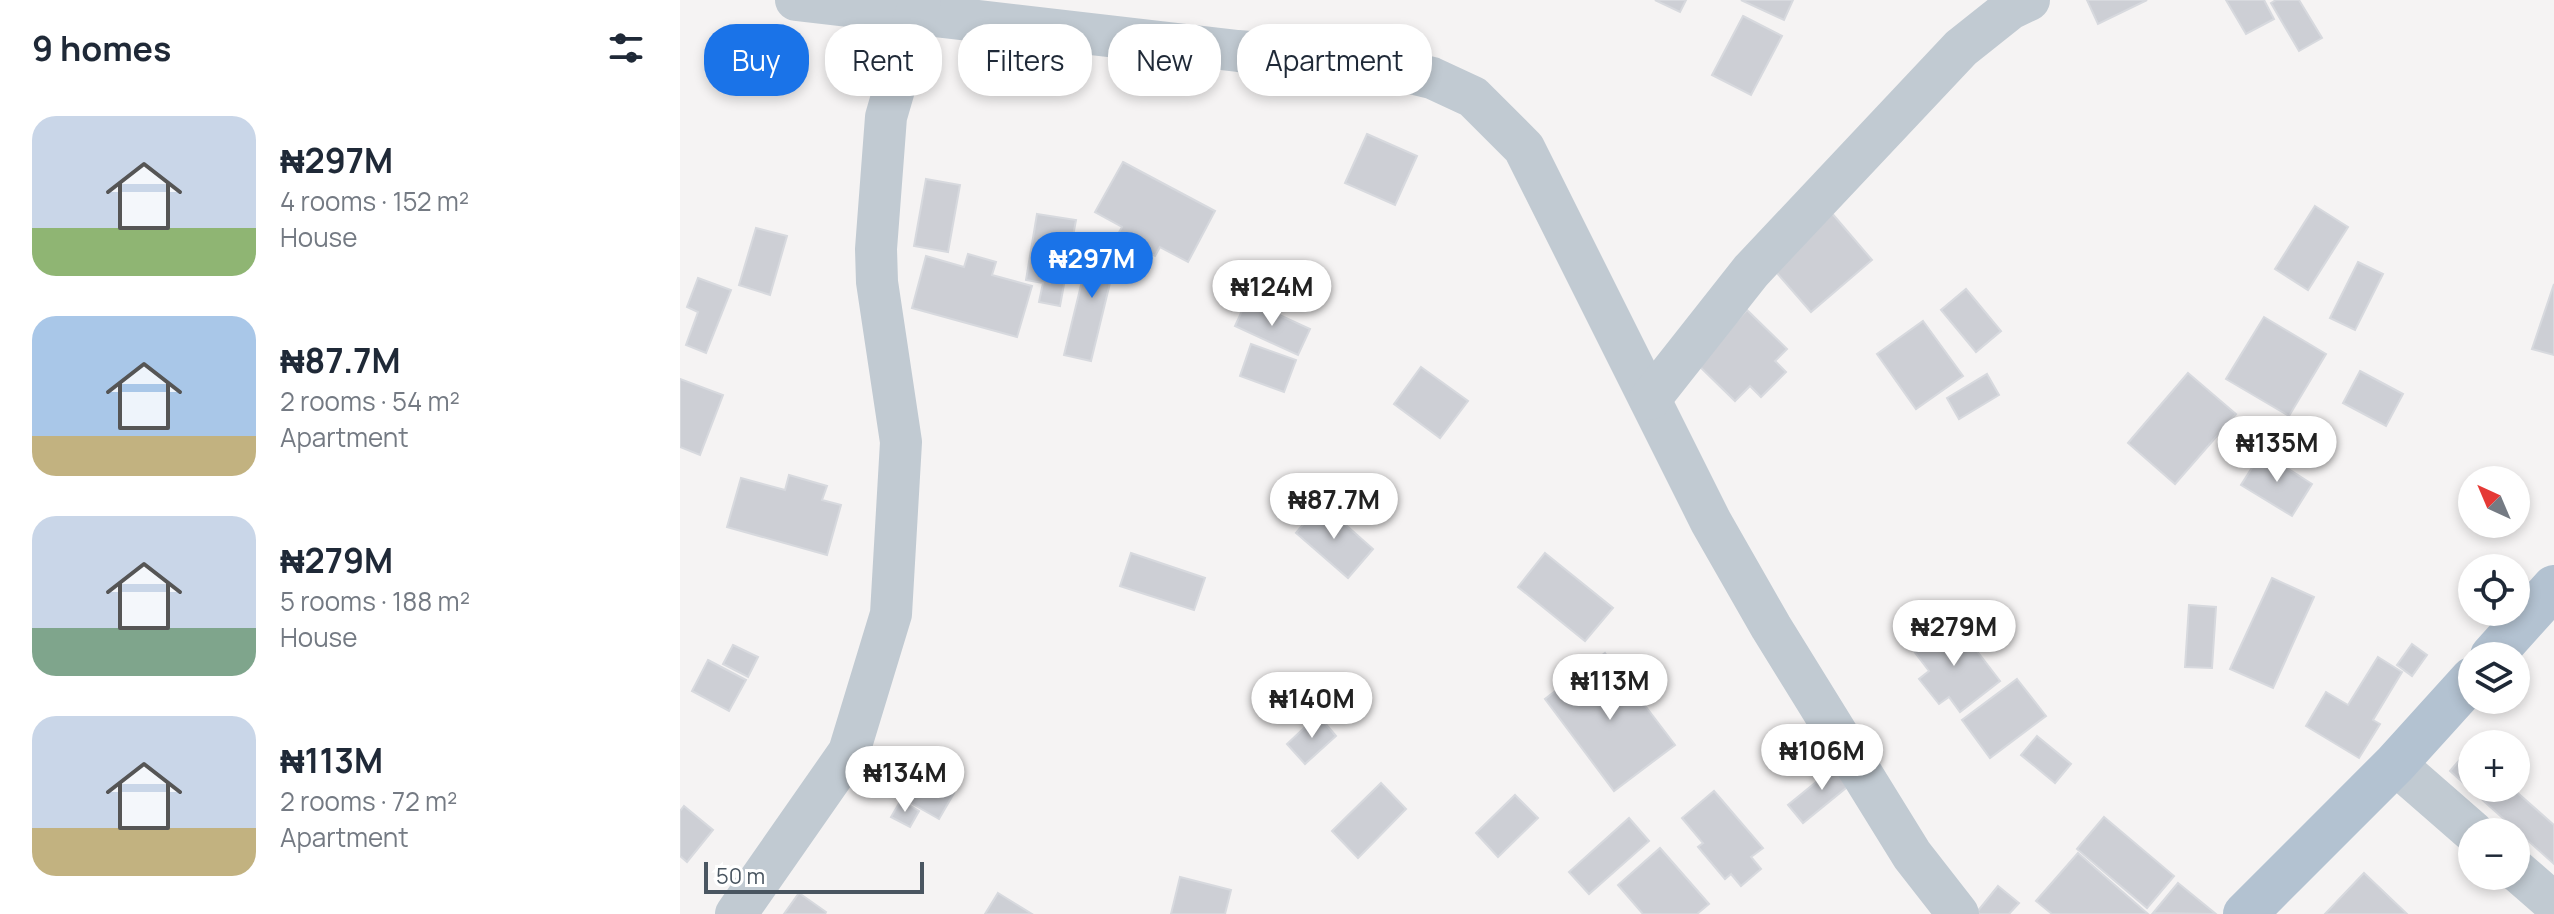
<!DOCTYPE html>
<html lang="en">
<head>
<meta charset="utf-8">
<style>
  :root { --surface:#fff; --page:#f6f6f7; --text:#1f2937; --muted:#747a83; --accent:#1a73e8 }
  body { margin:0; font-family:Manrope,sans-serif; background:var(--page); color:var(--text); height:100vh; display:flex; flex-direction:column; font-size:30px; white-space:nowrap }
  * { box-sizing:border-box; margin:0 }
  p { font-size:26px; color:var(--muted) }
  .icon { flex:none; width:44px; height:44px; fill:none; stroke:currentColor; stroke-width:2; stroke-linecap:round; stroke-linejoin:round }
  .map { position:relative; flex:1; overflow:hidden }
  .details { display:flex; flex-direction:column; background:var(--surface); width:680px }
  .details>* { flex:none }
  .hud { position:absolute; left:24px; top:24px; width:760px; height:72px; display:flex; gap:16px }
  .needle { width:52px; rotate:316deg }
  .buttons { position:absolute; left:1778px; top:466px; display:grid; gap:16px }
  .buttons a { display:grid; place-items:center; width:72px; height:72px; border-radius:50%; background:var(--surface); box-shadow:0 4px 12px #0003; font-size:40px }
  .scale { position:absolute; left:24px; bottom:20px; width:220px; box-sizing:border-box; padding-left:8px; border:4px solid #4a5661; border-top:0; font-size:22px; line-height:28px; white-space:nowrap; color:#4a5661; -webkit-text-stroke:6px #fff; paint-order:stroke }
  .price { position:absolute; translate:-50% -68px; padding:0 18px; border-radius:28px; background:#fff; color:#222; font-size:26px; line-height:52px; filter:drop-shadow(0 2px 4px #0008) }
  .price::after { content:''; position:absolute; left:50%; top:48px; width:24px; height:18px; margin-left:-12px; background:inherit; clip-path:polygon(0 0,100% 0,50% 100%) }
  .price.selected { background:var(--accent); color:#fff }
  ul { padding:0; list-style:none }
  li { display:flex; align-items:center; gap:24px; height:200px; padding:0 32px }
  li span { display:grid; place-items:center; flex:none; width:224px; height:160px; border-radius:24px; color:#555 }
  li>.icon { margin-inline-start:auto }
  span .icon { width:96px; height:96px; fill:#fffc; stroke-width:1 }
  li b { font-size:34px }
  h2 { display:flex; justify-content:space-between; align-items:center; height:96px; padding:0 32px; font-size:34px }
  .tag { padding:0 28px; border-radius:32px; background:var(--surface); box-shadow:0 4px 12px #0003; font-size:28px; line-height:72px }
  .tag.selected { background:var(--accent); color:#fff }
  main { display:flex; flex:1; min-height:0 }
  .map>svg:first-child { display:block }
  .building { fill:#cdcfd5; stroke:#d7d9de; stroke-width:2 }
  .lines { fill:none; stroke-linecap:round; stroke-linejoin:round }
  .minor { stroke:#c1cad2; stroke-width:42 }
  .major { stroke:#b3c2d1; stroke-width:44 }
</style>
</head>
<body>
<main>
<section class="details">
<h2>9 homes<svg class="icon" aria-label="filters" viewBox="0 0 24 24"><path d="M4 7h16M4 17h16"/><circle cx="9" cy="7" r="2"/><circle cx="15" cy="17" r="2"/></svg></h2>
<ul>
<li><span style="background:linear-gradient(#c9d6e8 70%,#8fb573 0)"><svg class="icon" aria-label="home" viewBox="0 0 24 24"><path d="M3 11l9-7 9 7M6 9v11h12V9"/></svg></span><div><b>₦297M</b><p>4 rooms · 152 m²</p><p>House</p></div></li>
<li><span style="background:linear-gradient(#a9c7e8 75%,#c2b280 0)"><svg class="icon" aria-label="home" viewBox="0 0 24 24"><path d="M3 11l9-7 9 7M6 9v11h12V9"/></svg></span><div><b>₦87.7M</b><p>2 rooms · 54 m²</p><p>Apartment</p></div></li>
<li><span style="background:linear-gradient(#c9d6e8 70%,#7fa58c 0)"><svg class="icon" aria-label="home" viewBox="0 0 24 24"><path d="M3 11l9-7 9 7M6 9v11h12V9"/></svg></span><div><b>₦279M</b><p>5 rooms · 188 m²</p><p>House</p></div></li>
<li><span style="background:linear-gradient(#c9d6e8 70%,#c2b280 0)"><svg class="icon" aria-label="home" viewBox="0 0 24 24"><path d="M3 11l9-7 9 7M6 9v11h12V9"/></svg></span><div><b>₦113M</b><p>2 rooms · 72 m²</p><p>Apartment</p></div></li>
</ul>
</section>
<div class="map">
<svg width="1874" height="914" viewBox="0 0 1874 914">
  <rect width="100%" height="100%" fill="#f5f3f3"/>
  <g class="building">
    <polygon points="975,0 1006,0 1000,12"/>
    <polygon points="1061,0 1113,0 1104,20"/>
    <polygon points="1407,0 1467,0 1418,24"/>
    <polygon points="1546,0 1584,0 1594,19 1566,34"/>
    <polygon points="1596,0 1619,0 1642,38 1619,51 1591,3"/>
    <polygon points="1063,16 1102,36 1071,95 1032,75"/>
    <polygon points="687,134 737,156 715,205 665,183"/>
    <polygon points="443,162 535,211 508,262 480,247 475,256 437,236 442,227 415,212"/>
    <polygon points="246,179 280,185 268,252 234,246"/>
    <polygon points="1635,206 1668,227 1628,290 1595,269"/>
    <polygon points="1150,211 1192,260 1131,312 1089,264"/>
    <polygon points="357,214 396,220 380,306 359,302 363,283 346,280"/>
    <polygon points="76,228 107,236 90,295 59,285"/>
    <polygon points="412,240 439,246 411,361 384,355"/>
    <polygon points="288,254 316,262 312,275 352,286 337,337 232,308 246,256 284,267"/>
    <polygon points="1678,262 1703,274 1675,330 1650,318"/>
    <polygon points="18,278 51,290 26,353 6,345 18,312 7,307"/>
    <polygon points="1874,284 1874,355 1852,349"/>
    <polygon points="1286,289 1321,331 1296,352 1261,310"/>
    <polygon points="567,300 630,329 618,355 555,326"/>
    <polygon points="1067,310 1107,349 1095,361 1106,372 1081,397 1070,386 1055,401 1016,363"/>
    <polygon points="1584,317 1646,354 1609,416 1546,379"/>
    <polygon points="1243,321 1283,376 1236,409 1197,354"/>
    <polygon points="571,344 616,360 604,392 560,376"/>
    <polygon points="741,367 788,401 760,438 714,404"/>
    <polygon points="1680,371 1723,394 1706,426 1663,403"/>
    <polygon points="1508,373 1556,414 1495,484 1448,443"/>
    <polygon points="1307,374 1319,395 1279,419 1267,398"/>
    <polygon points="0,379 43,395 20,455 0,447"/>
    <polygon points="1582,452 1632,484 1612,516 1561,485"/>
    <polygon points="109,475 147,486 142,500 161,505 147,555 47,527 61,478 105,490"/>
    <polygon points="641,503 693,549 668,578 616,533"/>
    <polygon points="451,553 525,578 514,610 440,586"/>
    <polygon points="865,553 933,608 905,641 838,587"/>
    <polygon points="1592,578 1634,597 1593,688 1550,669"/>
    <polygon points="1509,605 1536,607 1532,668 1505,667"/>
    <polygon points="1273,620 1320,681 1280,712 1269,697 1259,704 1239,679 1249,671 1233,650"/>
    <polygon points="1732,644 1747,655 1732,676 1717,665"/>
    <polygon points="53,645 78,657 68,677 43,664"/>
    <polygon points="925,653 995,745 934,791 865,699"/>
    <polygon points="1698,657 1722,672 1693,720 1700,724 1679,758 1626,726 1646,692 1668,705"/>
    <polygon points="28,660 66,680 49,711 12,691"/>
    <polygon points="1337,679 1366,716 1310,758 1282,720"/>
    <polygon points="638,715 656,736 625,764 607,744"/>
    <polygon points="1357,736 1391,764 1375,783 1341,755"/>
    <polygon points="1789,749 1792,752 1792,788 1832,788 1874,825 1874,864 1770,771"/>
    <polygon points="1162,761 1177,779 1123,823 1108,805"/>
    <polygon points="221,763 274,793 259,819 206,789"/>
    <polygon points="701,783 726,809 678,858 652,831"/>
    <polygon points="1034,791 1083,848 1071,857 1081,869 1061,886 1051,874 1045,879 1018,847 1023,843 1002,818"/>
    <polygon points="835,795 858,818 818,857 796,833"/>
    <polygon points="221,800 239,811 230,827 211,817"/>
    <polygon points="4,806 33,830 7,862 0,856 0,811"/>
    <polygon points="1424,817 1494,876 1467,908 1397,849"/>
    <polygon points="949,818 969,841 909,894 889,872"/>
    <polygon points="980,848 1029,904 1017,914 963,914 938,885"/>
    <polygon points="1398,853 1468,914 1372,914 1356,901"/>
    <polygon points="1684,873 1727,914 1645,914"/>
    <polygon points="500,877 551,890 545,914 491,914"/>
    <polygon points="1498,883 1536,914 1473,913"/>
    <polygon points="1318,886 1339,903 1329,914 1300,914 1297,912"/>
    <polygon points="119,893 146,912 145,914 104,914"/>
    <polygon points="318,893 352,914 305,914"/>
  </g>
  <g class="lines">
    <g class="minor">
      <polyline points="116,0 558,51 682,61 752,78 793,97 844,148 1031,522 1091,627 1232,855 1278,914"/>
      <polyline points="970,399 1071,271 1281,48 1330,9 1349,0"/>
      <polyline points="1715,764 1793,832"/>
      <polyline points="1836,870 1874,903"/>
      <polyline points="56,914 169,752 211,614 221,442 197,282 196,249 206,117 240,0"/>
    </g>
    <g class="major">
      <polyline points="1812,656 1874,587"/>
      <polyline points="1565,914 1715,764 1792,679"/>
    </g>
  </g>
</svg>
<div class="buttons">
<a><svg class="needle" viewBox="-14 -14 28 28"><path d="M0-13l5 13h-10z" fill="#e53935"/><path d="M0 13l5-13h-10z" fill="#747a83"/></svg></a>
<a><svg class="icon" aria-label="locate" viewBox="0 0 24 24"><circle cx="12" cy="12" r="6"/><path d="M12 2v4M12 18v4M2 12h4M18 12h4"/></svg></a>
<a><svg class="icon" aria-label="layers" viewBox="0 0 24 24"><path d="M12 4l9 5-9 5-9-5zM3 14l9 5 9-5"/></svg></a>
<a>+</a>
<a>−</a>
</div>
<div class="scale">50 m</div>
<b class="price selected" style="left:412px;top:300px">₦297M</b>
<b class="price" style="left:592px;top:328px">₦124M</b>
<b class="price" style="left:1597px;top:484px">₦135M</b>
<b class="price" style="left:654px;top:541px">₦87.7M</b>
<b class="price" style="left:1274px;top:668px">₦279M</b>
<b class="price" style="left:930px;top:722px">₦113M</b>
<b class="price" style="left:632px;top:740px">₦140M</b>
<b class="price" style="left:1142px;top:792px">₦106M</b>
<b class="price" style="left:225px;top:814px">₦134M</b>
<div class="hud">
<a class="tag selected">Buy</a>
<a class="tag">Rent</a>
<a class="tag">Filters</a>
<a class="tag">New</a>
<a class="tag">Apartment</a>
</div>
</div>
</main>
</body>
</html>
